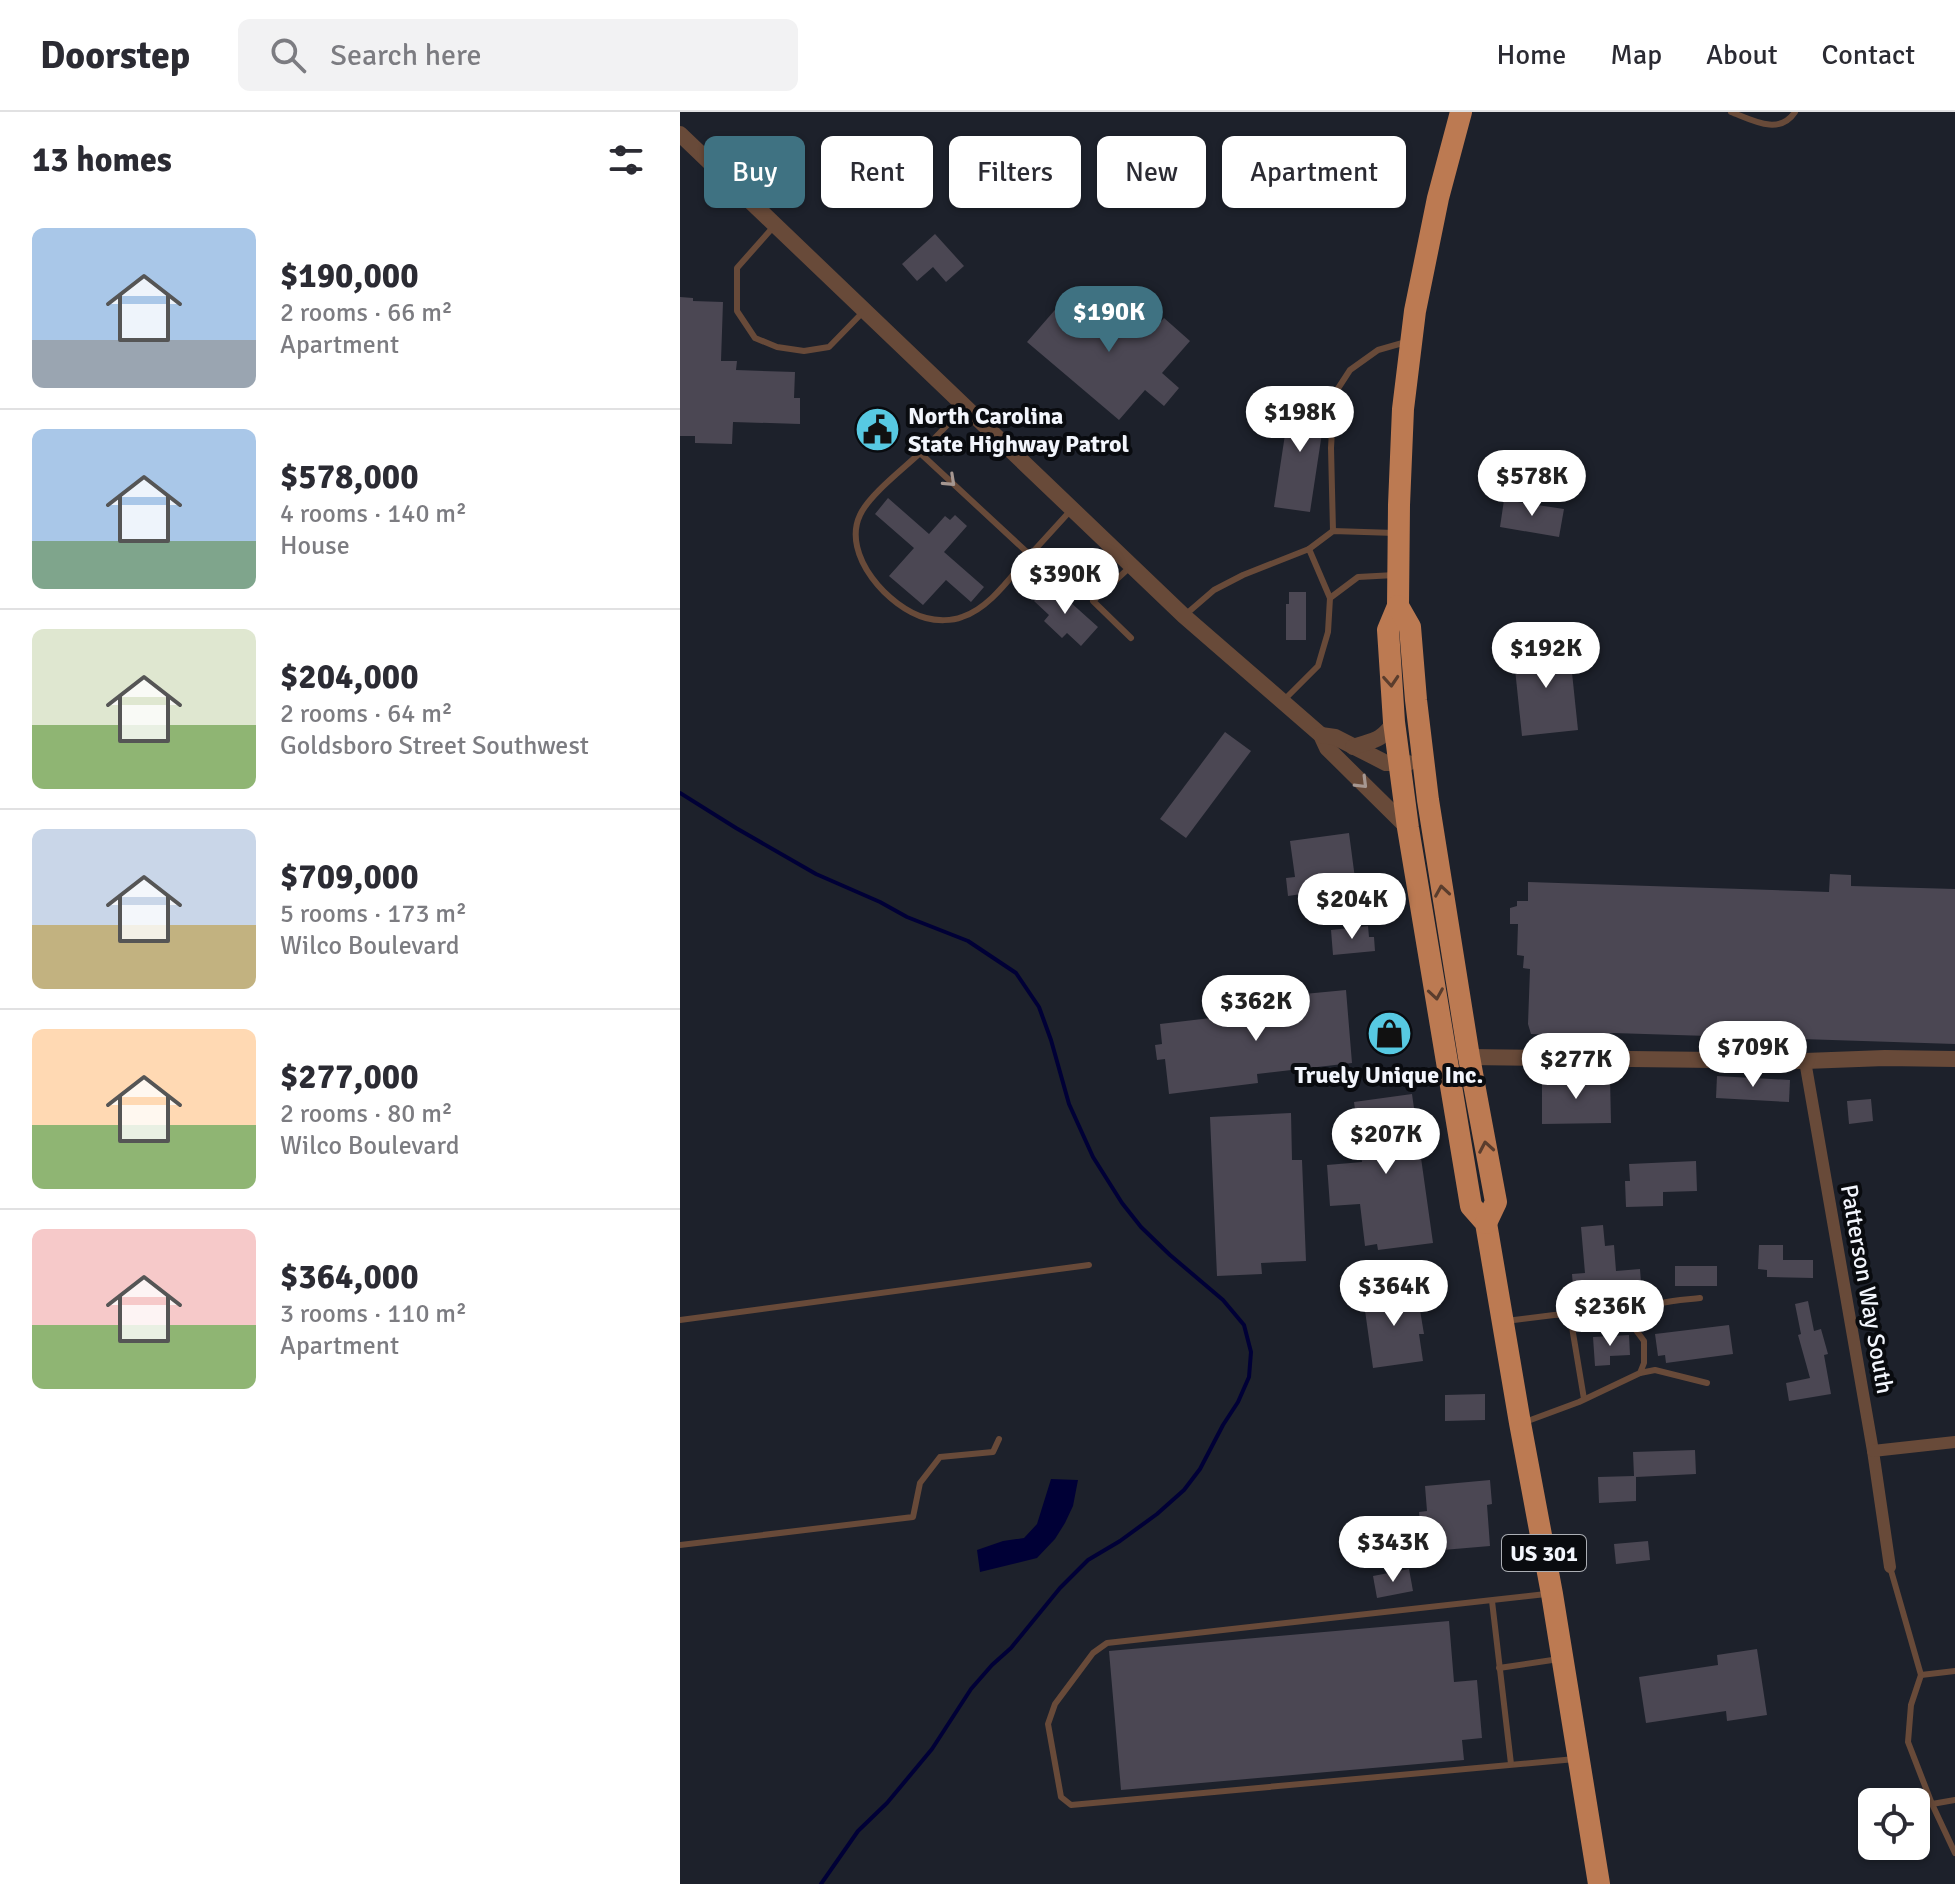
<!DOCTYPE html>
<html lang="en">
<head>
<meta charset="utf-8">
<style>
  :root { --surface:#fff; --page:#f2f2f3; --text:#2b2b33; --muted:#7c7c81; --line:#e1e1e2; --accent:#3f7282 }
  body { margin:0; font-family:Signika,sans-serif; background:var(--page); color:var(--text); height:100vh; display:flex; flex-direction:column; font-size:30px; white-space:nowrap }
  * { box-sizing:border-box; margin:0 }
  p { font-size:26px; color:var(--muted) }
  .icon { flex:none; width:44px; height:44px; fill:none; stroke:currentColor; stroke-width:2; stroke-linecap:round; stroke-linejoin:round }
  .map { position:relative; flex:1; overflow:hidden }
  .drawer { display:flex; flex-direction:column; background:var(--surface); width:680px }
  .drawer>* { flex:none }
  .hud { position:absolute; left:24px; top:24px; width:760px; height:72px; display:flex; gap:16px }
  .buttons { position:absolute; left:1178px; top:1676px; display:grid; gap:16px }
  .buttons a { display:grid; place-items:center; width:72px; height:72px; border-radius:12px; background:var(--surface); box-shadow:0 2px 6px #0004; font-size:40px }
  .price { position:absolute; translate:-50% -68px; padding:0 18px; border-radius:28px; background:#fff; color:#222; font-size:26px; line-height:52px; filter:drop-shadow(0 2px 4px #0008) }
  .price::after { content:''; position:absolute; left:50%; top:48px; width:24px; height:18px; margin-left:-12px; background:inherit; clip-path:polygon(0 0,100% 0,50% 100%) }
  .price.selected { background:var(--accent); color:#fff }
  ul { padding:0; list-style:none }
  li { display:flex; align-items:center; gap:24px; height:200px; padding:0 32px }
  li+li { border-top:2px solid var(--line) }
  li span { display:grid; place-items:center; flex:none; width:224px; height:160px; border-radius:12px; color:#555 }
  li>.icon { margin-inline-start:auto }
  span .icon { width:96px; height:96px; fill:#fffc; stroke-width:1 }
  li b { font-size:34px }
  h2 { display:flex; justify-content:space-between; align-items:center; height:96px; padding:0 32px; font-size:34px }
  .tag { padding:0 28px; border-radius:12px; background:var(--surface); box-shadow:0 2px 6px #0004; font-size:28px; line-height:72px }
  .tag.selected { background:var(--accent); color:#fff }
  header { display:flex; align-items:center; gap:48px; box-sizing:border-box; height:112px; padding:0 40px; background:var(--surface); border-bottom:2px solid var(--line) }
  header strong { font-size:38px }
  nav { display:flex; gap:44px; margin-inline-start:auto; font-size:28px }
  .search { width:560px; height:72px; background:var(--page); display:flex; align-items:center; gap:20px; box-sizing:border-box; padding:0 28px; border-radius:12px; color:var(--muted); font-size:30px }
  main { display:flex; flex:1; min-height:0 }
  .map>svg:first-child { display:block }
  .water { fill:#000036 }
  .lines { fill:none; stroke-linecap:round; stroke-linejoin:round }
  .stream { stroke:#000036; stroke-width:4 }
  .building { fill:#4b4753 }
  .service { stroke:#684a39; stroke-width:6 }
  .minor { stroke:#684a39; stroke-width:12 }
  .tertiary { stroke:#684a39; stroke-width:16 }
  .trunk { stroke:#bc7a52; stroke-width:22 }
  .oneway { stroke:#a69791 }
  .oneway2 { stroke:#5a3d2d }
  .labels { text-anchor:middle; stroke-width:8; stroke-linejoin:round; paint-order:stroke }
  .shield { fill:#090b0f; stroke:#acafb5; stroke-width:2 }
  .shield-label { font-size:22px; font-weight:bold; fill:#f2f5fc }
  .poi-label { font-size:24px; font-weight:bold; fill:#f2f5fc; stroke:#090b0f; text-anchor:start }
  .street-label { font-size:24px; fill:#f2f5fc; stroke:#090b0f }
</style>
</head>
<body>
<header>
<strong>Doorstep</strong>
<div class="search"><svg class="icon" aria-label="search" viewBox="0 0 24 24"><circle cx="10" cy="10" r="6"/><path d="M15 15l6 6"/></svg>Search here</div>
<nav><a>Home</a><a>Map</a><a>About</a><a>Contact</a></nav>
</header>
<main>
<section class="drawer">
<h2>13 homes<svg class="icon" aria-label="filters" viewBox="0 0 24 24"><path d="M4 7h16M4 17h16"/><circle cx="9" cy="7" r="2"/><circle cx="15" cy="17" r="2"/></svg></h2>
<ul>
<li><span style="background:linear-gradient(#a9c7e8 70%,#9aa5b1 0)"><svg class="icon" aria-label="home" viewBox="0 0 24 24"><path d="M3 11l9-7 9 7M6 9v11h12V9"/></svg></span><div><b>$190,000</b><p>2 rooms · 66 m²</p><p>Apartment</p></div></li>
<li><span style="background:linear-gradient(#a9c7e8 70%,#7fa58c 0)"><svg class="icon" aria-label="home" viewBox="0 0 24 24"><path d="M3 11l9-7 9 7M6 9v11h12V9"/></svg></span><div><b>$578,000</b><p>4 rooms · 140 m²</p><p>House</p></div></li>
<li><span style="background:linear-gradient(#dfe7d0 60%,#8fb573 0)"><svg class="icon" aria-label="home" viewBox="0 0 24 24"><path d="M3 11l9-7 9 7M6 9v11h12V9"/></svg></span><div><b>$204,000</b><p>2 rooms · 64 m²</p><p>Goldsboro Street Southwest</p></div></li>
<li><span style="background:linear-gradient(#c9d6e8 60%,#c2b280 0)"><svg class="icon" aria-label="home" viewBox="0 0 24 24"><path d="M3 11l9-7 9 7M6 9v11h12V9"/></svg></span><div><b>$709,000</b><p>5 rooms · 173 m²</p><p>Wilco Boulevard</p></div></li>
<li><span style="background:linear-gradient(#ffd9b3 60%,#8fb573 0)"><svg class="icon" aria-label="home" viewBox="0 0 24 24"><path d="M3 11l9-7 9 7M6 9v11h12V9"/></svg></span><div><b>$277,000</b><p>2 rooms · 80 m²</p><p>Wilco Boulevard</p></div></li>
<li><span style="background:linear-gradient(#f6c9c9 60%,#8fb573 0)"><svg class="icon" aria-label="home" viewBox="0 0 24 24"><path d="M3 11l9-7 9 7M6 9v11h12V9"/></svg></span><div><b>$364,000</b><p>3 rooms · 110 m²</p><p>Apartment</p></div></li>
</ul>
</section>
<div class="map">
<svg width="1275" height="1772" viewBox="0 0 1275 1772">
  <rect width="100%" height="100%" fill="#1d212b"/>
  <polygon class="water" points="371,1367 398,1368 393,1394 385,1411 375,1427 357,1446 300,1460 297,1438 323,1429 344,1426 357,1412"/>
  <g class="lines">
    <polyline class="stream" points="0,681 56,716 136,762 200,790 227,805 288,829 336,861 359,895 371,928 389,992 413,1045 442,1091 461,1115 490,1143 543,1188 564,1213 571,1240 569,1265 558,1290 543,1313 520,1357 504,1378 477,1402 440,1429 408,1448 380,1476 331,1536 312,1553 291,1577 252,1637 207,1691 178,1719 141,1772"/>
  </g>
  <g class="building">
    <polygon points="255,122 284,154 266,170 253,155 237,169 222,152"/>
    <polygon points="394,176 422,200 419,204 440,221 455,203 473,219 484,206 510,229 482,261 499,276 484,294 465,278 439,308 347,230"/>
    <polygon points="0,185 13,186 13,189 43,190 41,249 57,249 56,258 115,260 114,286 120,286 120,312 53,310 52,332 15,331 15,324 0,324"/>
    <polygon points="611,283 647,288 630,400 594,395"/>
    <polygon points="208,386 249,422 265,404 270,408 275,403 287,414 264,440 304,475 291,490 266,468 243,493 209,464 234,436 195,402"/>
    <polygon points="824,388 884,397 879,425 820,415"/>
    <polygon points="370,472 418,515 401,534 387,521 382,526 364,509 369,503 354,489"/>
    <polygon points="609,480 626,480 626,528 606,528 606,492 609,492"/>
    <polygon points="889,532 898,618 842,624 833,538"/>
    <polygon points="545,620 571,639 506,726 480,707"/>
    <polygon points="669,721 676,774 608,784 606,766 615,765 610,729"/>
    <polygon points="1150,762 1171,763 1171,774 1275,777 1275,932 933,921 901,928 900,924 851,922 848,912 850,857 843,856 844,844 837,843 838,812 830,812 830,796 837,794 837,789 848,789 848,770 1149,780"/>
    <polygon points="688,814 689,825 694,825 695,839 653,843 651,818"/>
    <polygon points="666,878 672,951 577,962 578,971 489,982 485,947 477,948 475,933 482,932 480,912 573,901 572,895 624,888 624,882"/>
    <polygon points="717,910 719,934 699,936 697,912"/>
    <polygon points="1037,964 1110,968 1109,990 1036,986"/>
    <polygon points="930,966 931,1011 862,1012 862,967"/>
    <polygon points="732,982 753,1131 698,1138 697,1132 685,1134 680,1092 650,1094 647,1053 682,1050 674,990"/>
    <polygon points="1191,987 1193,1009 1169,1012 1167,989"/>
    <polygon points="611,1001 612,1048 622,1048 626,1149 581,1151 582,1162 537,1164 530,1005"/>
    <polygon points="1016,1049 1017,1079 983,1080 983,1094 946,1095 945,1069 950,1069 949,1052"/>
    <polygon points="923,1113 925,1134 934,1133 936,1159 960,1157 962,1183 894,1187 892,1162 905,1161 901,1115"/>
    <polygon points="1079,1133 1103,1133 1103,1148 1133,1148 1133,1166 1087,1165 1087,1158 1078,1157"/>
    <rect x="995" y="1154" width="42" height="20"/>
    <polygon points="732,1177 735,1199 740,1198 744,1222 739,1222 743,1249 693,1256 683,1184"/>
    <polygon points="1128,1189 1134,1219 1141,1217 1148,1242 1144,1243 1151,1282 1109,1289 1106,1271 1130,1266 1118,1223 1121,1222 1115,1192"/>
    <polygon points="1049,1213 1053,1242 986,1251 985,1243 978,1244 975,1222"/>
    <polygon points="949,1223 950,1243 930,1244 930,1253 915,1254 913,1225"/>
    <polygon points="805,1282 805,1308 765,1309 765,1283"/>
    <polygon points="1015,1338 1016,1362 956,1365 956,1389 919,1391 918,1365 954,1364 953,1340"/>
    <polygon points="810,1368 812,1392 807,1393 810,1434 763,1438 762,1431 751,1432 750,1422 741,1423 739,1400 747,1399 745,1374"/>
    <polygon points="968,1429 970,1448 936,1452 934,1432"/>
    <polygon points="729,1457 733,1479 697,1486 693,1464"/>
    <polygon points="769,1509 774,1570 797,1568 802,1626 782,1628 784,1648 441,1678 429,1539"/>
    <polygon points="1077,1537 1087,1603 1047,1609 1046,1599 966,1611 959,1565 1038,1553 1037,1543"/>
  </g>
  <g class="lines">
    <g class="service">
      <path d="M 1051,0 C 1072,8 1099,24 1115,0"/>
      <polyline points="95,113 57,156 57,199 75,226 97,235 124,239 149,235 184,199"/>
      <polyline points="285,295 240,341 350,443 391,398"/>
      <path d="M 240,341 C 223,357 189,383 180,403 C 161,443 209,496 246,506 C 257,509 272,509 282,505 C 310,496 331,464 350,443"/>
      <polyline points="653,419 651,336 653,300 657,278 670,258 698,238 726,230"/>
      <polyline points="629,437 653,419 715,421"/>
      <polyline points="449,456 413,489 451,526"/>
      <polyline points="650,486 678,465 715,463"/>
      <polyline points="505,503 534,478 563,463 629,437 650,486 648,520 638,554 603,589"/>
      <polyline points="890,1203 904,1287"/>
      <path d="M 947,1206 C 972,1189 991,1189 1020,1186"/>
      <polyline points="0,1208 409,1153"/>
      <polyline points="826,1209 874,1203 933,1201 947,1206 964,1229 964,1251 960,1261 899,1290 845,1310"/>
      <polyline points="960,1261 975,1258 1027,1271"/>
      <polyline points="0,1433 233,1405 240,1371 260,1345 313,1340 319,1327"/>
      <polyline points="1210,1455 1241,1563 1231,1593 1228,1630 1252,1692 1275,1741"/>
      <polyline points="866,1482 427,1531 413,1541 375,1592 368,1612 381,1685 391,1693 895,1647"/>
      <polyline points="812,1489 831,1652"/>
      <polyline points="819,1556 879,1547"/>
      <polyline points="1241,1563 1275,1559"/>
      <polyline points="1252,1692 1275,1688"/>
    </g>
    <g class="minor">
      <polyline points="1125,949 1193,1339 1210,1455"/>
      <polyline points="1193,1339 1275,1330"/>
    </g>
    <g class="tertiary">
      <polyline points="0,22 504,504 641,623 647,636 728,716"/>
      <polyline points="641,623 655,625 706,651 728,651"/>
      <path d="M 673,635 C 692,628 701,630 714,610"/>
      <polyline points="789,945 1125,949 1205,946 1275,947"/>
    </g>
    <g class="trunk">
      <polyline points="781,0 758,86 735,199 723,297 719,393 718,494 708,518 714,610 728,716 791,1094 806,1111 840,1311 872,1482 919,1772"/>
      <polyline points="718,494 730,515 736,588 748,688 789,945 816,1090 806,1111"/>
    </g>
  </g>
  <defs><path id="oneway-chevron" d="M-2-3.5L2.5 0L-2 3.5" fill="none" stroke-width="1.6" stroke-linecap="round" stroke-linejoin="round" transform="scale(2)"/></defs>
  <g class="oneway">
    <use href="#oneway-chevron" transform="translate(270 369) rotate(43)"/>
    <use href="#oneway-chevron" transform="translate(682 671) rotate(45)"/>
  </g>
  <g class="oneway2">
    <use href="#oneway-chevron" transform="translate(711 569) rotate(86)"/>
    <use href="#oneway-chevron" transform="translate(762 779) rotate(-99)"/>
    <use href="#oneway-chevron" transform="translate(756 882) rotate(81)"/>
    <use href="#oneway-chevron" transform="translate(806 1035) rotate(-100)"/>
  </g>
  <defs>
    <symbol id="civic-disc" viewBox="-11 -11 22 22"><circle r="9.5" fill="#57c9e2" stroke="#090b0f"/><path d="M-.6-6.5H3V-4.5H.6V-3L4-1V1h2V6H-6V1h2V-1L-.6-3ZM-1.2 2.5V6h2.4V2.5Z" fill="#111"/></symbol>
    <symbol id="shop-disc" viewBox="-11 -11 22 22"><circle r="9.5" fill="#57c9e2" stroke="#090b0f"/><path d="M-5-2.5h2.3a2.7 3.5 0 0 1 5.4 0H5L5.5 6h-11ZM-1.5-2.5h3a1.5 2.3 0 0 0-3 0Z" fill="#111"/></symbol>
  </defs>
  <g fill-rule="evenodd">
    <use href="#civic-disc" x="172" y="292" width="51" height="51"/>
    <use href="#shop-disc" x="684" y="896" width="51" height="51"/>
  </g>
  <g class="labels">
    <rect class="shield" x="822" y="1423" width="84" height="36" rx="6"/>
    <g class="shield-label">
      <text x="864" y="1449">US 301</text>
    </g>
    <g class="poi-label">
      <text x="228" y="312">North Carolina<tspan x="228" dy="28">State Highway Patrol</tspan></text>
      <text x="709" y="971" text-anchor="middle">Truely Unique Inc.</text>
    </g>
    <g class="street-label">
      <text transform="translate(1187 1177) rotate(80)" y="8">Patterson Way South</text>
    </g>
  </g>
</svg>
<div class="buttons">
<a><svg class="icon" aria-label="locate" viewBox="0 0 24 24"><circle cx="12" cy="12" r="6"/><path d="M12 2v4M12 18v4M2 12h4M18 12h4"/></svg></a>
</div>
<b class="price selected" style="left:429px;top:242px">$190K</b>
<b class="price" style="left:620px;top:342px">$198K</b>
<b class="price" style="left:852px;top:406px">$578K</b>
<b class="price" style="left:385px;top:504px">$390K</b>
<b class="price" style="left:866px;top:578px">$192K</b>
<b class="price" style="left:672px;top:829px">$204K</b>
<b class="price" style="left:576px;top:931px">$362K</b>
<b class="price" style="left:1073px;top:977px">$709K</b>
<b class="price" style="left:896px;top:989px">$277K</b>
<b class="price" style="left:706px;top:1064px">$207K</b>
<b class="price" style="left:714px;top:1216px">$364K</b>
<b class="price" style="left:930px;top:1236px">$236K</b>
<b class="price" style="left:713px;top:1472px">$343K</b>
<div class="hud">
<a class="tag selected">Buy</a>
<a class="tag">Rent</a>
<a class="tag">Filters</a>
<a class="tag">New</a>
<a class="tag">Apartment</a>
</div>
</div>
</main>
</body>
</html>
